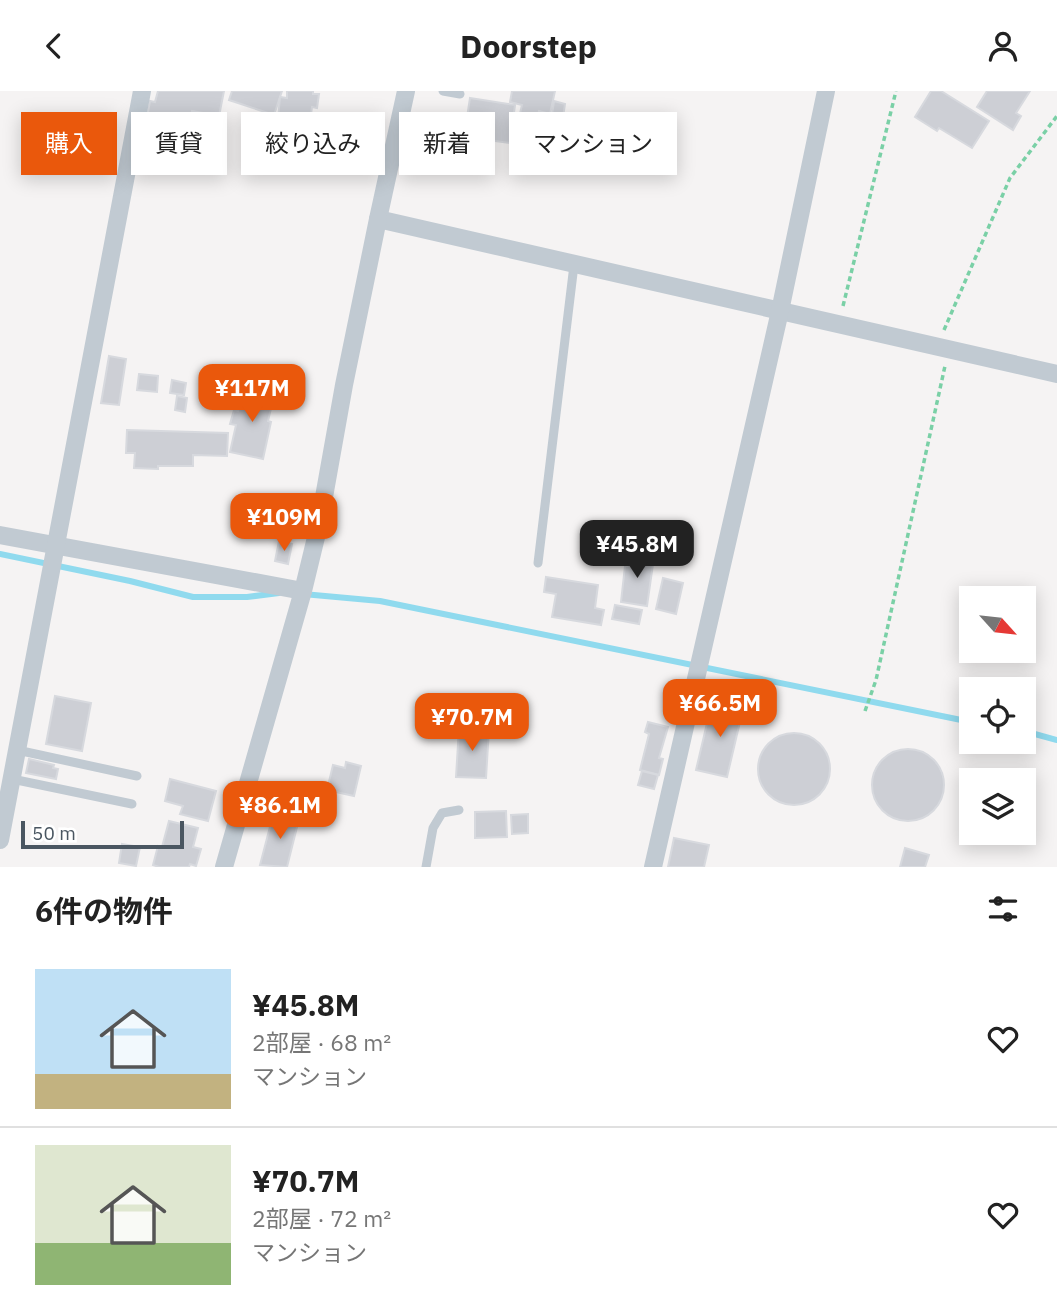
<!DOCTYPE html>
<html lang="ja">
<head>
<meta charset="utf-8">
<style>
  :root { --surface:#fff; --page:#f6f6f6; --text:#222; --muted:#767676; --line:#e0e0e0; --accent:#ea580c }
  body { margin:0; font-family:"IBM Plex Sans","Noto Sans JP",sans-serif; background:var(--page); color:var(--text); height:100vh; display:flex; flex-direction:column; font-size:26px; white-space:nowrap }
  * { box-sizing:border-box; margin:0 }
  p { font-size:23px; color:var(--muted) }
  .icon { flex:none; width:38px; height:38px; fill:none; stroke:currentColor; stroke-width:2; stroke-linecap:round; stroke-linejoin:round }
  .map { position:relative; height:776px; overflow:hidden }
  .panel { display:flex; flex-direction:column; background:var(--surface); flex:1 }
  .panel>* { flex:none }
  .banner { position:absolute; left:21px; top:21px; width:700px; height:63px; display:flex; gap:14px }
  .needle { width:46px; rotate:117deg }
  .controls { position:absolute; left:959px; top:495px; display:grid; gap:14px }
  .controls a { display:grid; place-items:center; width:77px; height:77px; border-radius:0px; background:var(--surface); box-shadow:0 4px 18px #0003; font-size:35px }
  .scale { position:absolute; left:21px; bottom:18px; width:163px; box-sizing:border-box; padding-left:7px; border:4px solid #4a5661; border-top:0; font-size:19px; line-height:24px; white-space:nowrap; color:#4a5661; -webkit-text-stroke:5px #fff; paint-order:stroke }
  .price { position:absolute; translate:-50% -60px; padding:0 16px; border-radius:14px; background:var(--accent); color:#fff; font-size:23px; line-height:46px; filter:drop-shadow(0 2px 4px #0008) }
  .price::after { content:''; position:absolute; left:50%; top:42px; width:21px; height:16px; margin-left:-10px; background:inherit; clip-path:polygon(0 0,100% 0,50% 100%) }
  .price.on { background:#222; color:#fff }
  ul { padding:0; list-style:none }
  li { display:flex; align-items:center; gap:21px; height:175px; padding:0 35px }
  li+li { border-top:2px solid var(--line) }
  li span { display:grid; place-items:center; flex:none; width:196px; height:140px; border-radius:0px; color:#555 }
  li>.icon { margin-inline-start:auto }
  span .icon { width:84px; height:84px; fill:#fffc; stroke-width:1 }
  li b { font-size:30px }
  h2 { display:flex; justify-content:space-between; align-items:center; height:84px; padding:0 35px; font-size:30px }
  .chip { padding:0 24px; border-radius:0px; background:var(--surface); box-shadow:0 4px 18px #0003; font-size:24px; line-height:63px }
  .chip.on { background:var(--accent); color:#fff }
  header { display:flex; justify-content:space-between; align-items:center; height:91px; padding:0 35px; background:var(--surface); font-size:32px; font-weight:700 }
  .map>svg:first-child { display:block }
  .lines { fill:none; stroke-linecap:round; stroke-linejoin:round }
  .stream { stroke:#90daee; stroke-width:6 }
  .building { fill:#cdcfd5; stroke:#d7d9de; stroke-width:2 }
  .path { stroke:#7ad0a6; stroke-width:3.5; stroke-dasharray:5 3.5; stroke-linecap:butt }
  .service { stroke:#c1cad2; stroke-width:9 }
  .minor { stroke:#c1cad2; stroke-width:18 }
</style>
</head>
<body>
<header><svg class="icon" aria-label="back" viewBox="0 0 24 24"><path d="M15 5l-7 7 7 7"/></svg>Doorstep<svg class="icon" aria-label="person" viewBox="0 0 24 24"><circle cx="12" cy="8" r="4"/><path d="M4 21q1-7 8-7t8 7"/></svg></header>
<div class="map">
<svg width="1057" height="776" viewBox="0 0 1057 776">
  <rect width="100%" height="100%" fill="#f5f3f3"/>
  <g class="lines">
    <g class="stream">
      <polyline points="0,463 130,490 193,506 247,506 279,502"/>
      <polyline points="303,503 380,510 971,631"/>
      <polyline points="1024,640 1057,649"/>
    </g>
  </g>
  <g class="building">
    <polygon points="158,0 224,0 219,25 192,20 189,35 147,27 150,10 155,11"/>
    <polygon points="232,0 282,0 274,24 229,9"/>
    <polygon points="287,0 313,0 313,3 319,3 317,17 312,16 310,31 278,28 280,6 287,7"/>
    <polygon points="512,0 555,0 550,23 539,20 533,48 515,44 522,14 510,11"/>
    <polygon points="931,0 941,0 989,30 972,57 939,37 937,40 915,26"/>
    <polygon points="987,0 1030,0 1016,22 1021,25 1013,39 977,16"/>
    <polygon points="470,7 515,14 510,52 464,46"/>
    <polygon points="554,10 565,13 563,26 552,24"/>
    <polygon points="109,265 126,268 119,314 101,312"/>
    <polygon points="139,283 158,285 157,301 137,299"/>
    <polygon points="172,289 186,292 184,304 170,302"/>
    <polygon points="243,298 274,305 268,330 271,331 263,368 230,361 236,334 230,333 234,319 238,320"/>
    <polygon points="177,305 187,307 185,321 175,319"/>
    <polygon points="127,339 228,342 227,365 193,364 193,375 158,375 158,378 134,377 135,362 126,362"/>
    <polygon points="608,439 629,442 626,462 606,460"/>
    <polygon points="279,450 292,453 288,473 275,470"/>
    <polygon points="629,463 654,466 647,515 621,511 625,475 627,475"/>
    <polygon points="546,486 598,494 595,517 604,519 601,534 552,526 556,503 544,501"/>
    <polygon points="663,487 683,492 676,523 656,518"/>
    <polygon points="615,514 642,519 639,533 612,528"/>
    <polygon points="55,605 91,612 82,660 46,653"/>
    <polygon points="712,611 743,618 727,686 696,679"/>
    <polygon points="648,631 668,636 659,667 663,668 659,684 640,679 649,643 645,641"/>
    <polygon points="459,637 489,638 486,687 456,686"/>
    <circle cx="794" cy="678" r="36"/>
    <circle cx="908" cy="694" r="36"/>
    <polygon points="29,668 54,674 53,677 58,678 56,688 26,682"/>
    <polygon points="346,671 361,675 354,705 327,699 333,674 345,677"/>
    <polygon points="642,680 658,684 654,698 638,694"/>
    <polygon points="170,688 216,700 208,730 180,723 183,715 165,710"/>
    <polygon points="276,720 295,724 293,731 298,732 287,776 260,774 272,728 275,728"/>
    <polygon points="506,720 507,746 475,747 475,721"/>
    <polygon points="528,723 528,742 512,743 511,724"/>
    <polygon points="169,730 198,737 193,756 201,758 196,775 190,773 189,776 159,776 153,774 158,755 162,756"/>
    <polygon points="674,747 709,754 704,776 668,776"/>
    <polygon points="122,753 140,756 136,775 119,772"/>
    <polygon points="905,757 929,764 925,776 900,776"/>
  </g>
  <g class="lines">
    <g class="path">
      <polyline points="843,215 896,0"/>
      <polyline points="944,239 1010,87 1057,25"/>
      <polyline points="865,620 876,589 945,275"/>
    </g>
    <g class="service">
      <polyline points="443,0 460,3"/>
      <polyline points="538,472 574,174"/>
      <polyline points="17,659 137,685"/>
      <polyline points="12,688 132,713"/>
      <polyline points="426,776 433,737 442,722 459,719"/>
    </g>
    <g class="minor">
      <polyline points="406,0 378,128 1057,283"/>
      <polyline points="0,444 303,500"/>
      <polyline points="0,749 142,0"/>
      <polyline points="224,776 303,500 319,434 344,294 378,128"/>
      <polyline points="653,776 780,220 826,0"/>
    </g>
  </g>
</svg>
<div class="controls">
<a><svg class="needle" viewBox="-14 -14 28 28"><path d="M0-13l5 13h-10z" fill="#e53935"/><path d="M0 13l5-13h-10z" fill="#767676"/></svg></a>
<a><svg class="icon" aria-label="locate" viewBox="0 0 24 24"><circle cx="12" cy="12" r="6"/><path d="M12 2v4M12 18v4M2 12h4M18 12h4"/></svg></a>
<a><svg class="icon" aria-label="layers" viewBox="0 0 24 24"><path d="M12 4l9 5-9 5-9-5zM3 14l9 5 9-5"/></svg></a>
</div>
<div class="scale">50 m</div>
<b class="price" style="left:252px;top:333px">¥117M</b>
<b class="price" style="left:284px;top:462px">¥109M</b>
<b class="price on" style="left:637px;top:489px">¥45.8M</b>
<b class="price" style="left:720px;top:648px">¥66.5M</b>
<b class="price" style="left:472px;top:662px">¥70.7M</b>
<b class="price" style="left:280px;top:750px">¥86.1M</b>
<div class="banner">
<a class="chip on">購入</a>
<a class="chip">賃貸</a>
<a class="chip">絞り込み</a>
<a class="chip">新着</a>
<a class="chip">マンション</a>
</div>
</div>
<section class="panel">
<h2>6件の物件<svg class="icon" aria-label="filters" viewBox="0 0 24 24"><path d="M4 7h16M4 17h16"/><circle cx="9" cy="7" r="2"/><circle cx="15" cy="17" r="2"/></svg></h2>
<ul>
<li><span style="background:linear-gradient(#bfe0f5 75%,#c2b280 0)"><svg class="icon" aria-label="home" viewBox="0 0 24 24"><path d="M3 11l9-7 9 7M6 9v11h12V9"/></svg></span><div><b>¥45.8M</b><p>2部屋 · 68 m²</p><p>マンション</p></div><svg class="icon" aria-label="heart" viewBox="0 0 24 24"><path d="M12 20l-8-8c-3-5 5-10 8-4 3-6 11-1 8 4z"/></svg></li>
<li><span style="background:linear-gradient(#dfe7d0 70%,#8fb573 0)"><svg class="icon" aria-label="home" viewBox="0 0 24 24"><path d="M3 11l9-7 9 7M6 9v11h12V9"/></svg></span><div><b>¥70.7M</b><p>2部屋 · 72 m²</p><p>マンション</p></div><svg class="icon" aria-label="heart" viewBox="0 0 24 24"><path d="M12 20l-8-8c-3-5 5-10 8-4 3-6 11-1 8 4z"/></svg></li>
</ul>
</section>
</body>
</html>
